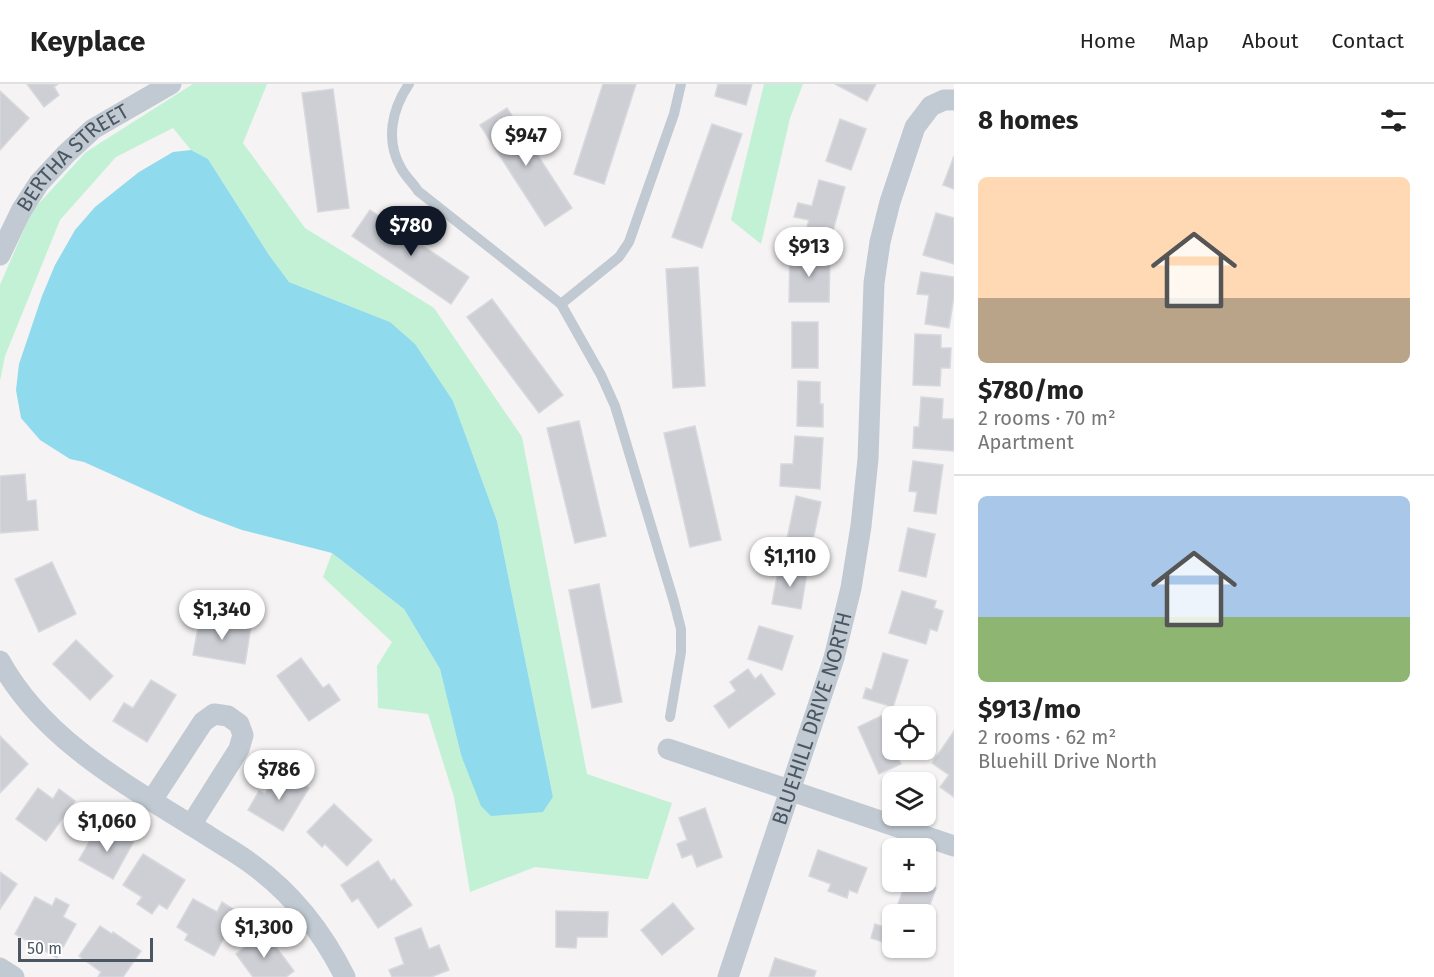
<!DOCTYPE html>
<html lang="en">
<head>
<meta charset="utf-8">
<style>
  :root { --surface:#fff; --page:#f2f2f2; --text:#222; --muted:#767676; --line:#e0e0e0; --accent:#111827 }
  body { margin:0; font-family:"Fira Sans",sans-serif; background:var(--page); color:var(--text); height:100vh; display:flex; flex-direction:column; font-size:22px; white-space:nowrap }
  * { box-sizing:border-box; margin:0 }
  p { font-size:20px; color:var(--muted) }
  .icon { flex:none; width:33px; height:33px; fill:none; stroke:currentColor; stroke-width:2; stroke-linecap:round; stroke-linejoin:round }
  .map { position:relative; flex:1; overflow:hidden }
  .drawer { display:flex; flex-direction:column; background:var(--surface); width:480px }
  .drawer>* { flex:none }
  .controls { position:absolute; left:882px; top:622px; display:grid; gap:12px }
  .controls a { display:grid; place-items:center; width:54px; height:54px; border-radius:9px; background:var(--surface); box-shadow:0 2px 4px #0004; font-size:30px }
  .scale { position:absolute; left:18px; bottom:15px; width:135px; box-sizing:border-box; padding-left:6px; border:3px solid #4a5661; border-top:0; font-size:16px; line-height:21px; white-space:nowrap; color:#4a5661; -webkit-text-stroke:4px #fff; paint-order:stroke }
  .price { position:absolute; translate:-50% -51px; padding:0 14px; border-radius:21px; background:#fff; color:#222; font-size:20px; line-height:39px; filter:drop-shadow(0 2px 3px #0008) }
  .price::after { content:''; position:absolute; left:50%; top:36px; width:18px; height:14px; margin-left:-9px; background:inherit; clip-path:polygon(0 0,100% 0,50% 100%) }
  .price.selected { background:var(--accent); color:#fff }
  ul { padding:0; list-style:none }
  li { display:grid; align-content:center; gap:12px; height:318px; padding:0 24px }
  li+li { border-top:2px solid var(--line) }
  li span { display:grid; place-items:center; height:186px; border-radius:9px; color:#555 }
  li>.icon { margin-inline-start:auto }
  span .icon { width:108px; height:108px; fill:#fffc; stroke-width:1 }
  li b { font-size:26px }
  h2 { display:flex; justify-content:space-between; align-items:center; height:72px; padding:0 24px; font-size:26px }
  header { display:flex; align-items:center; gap:36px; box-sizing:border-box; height:84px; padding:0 30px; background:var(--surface); border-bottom:2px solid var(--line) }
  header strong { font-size:28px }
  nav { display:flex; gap:33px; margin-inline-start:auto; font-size:21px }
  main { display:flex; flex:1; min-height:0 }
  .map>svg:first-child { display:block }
  .green { fill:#c3f1d5 }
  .water { fill:#90daee }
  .building { fill:#cdcfd5; stroke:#d7d9de; stroke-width:1.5 }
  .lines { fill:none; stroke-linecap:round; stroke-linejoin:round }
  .service { stroke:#c1cad2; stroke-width:10 }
  .minor { stroke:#c1cad2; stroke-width:21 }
  .labels { text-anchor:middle; stroke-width:5; stroke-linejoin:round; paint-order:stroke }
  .street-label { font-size:21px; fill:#4a5661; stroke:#fff }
</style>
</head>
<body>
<header>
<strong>Keyplace</strong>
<nav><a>Home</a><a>Map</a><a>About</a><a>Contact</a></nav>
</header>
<main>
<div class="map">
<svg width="954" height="893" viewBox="0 0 954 893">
  <rect width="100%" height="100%" fill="#f5f3f3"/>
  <g class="green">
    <polygon points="193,0 267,0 243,59 305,144 434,224 522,353 587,690 672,719 648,795 535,783 470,808 454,713 428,630 378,624 377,582 392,558 323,493 332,469 404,525 440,585 461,671 543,728 553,713 497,437 453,317 390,238 289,198 269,171 208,75 191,66 173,44 116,73 60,136 5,272 0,297 0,201 32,127 86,68"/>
    <polygon points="764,0 803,0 790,34 761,160 731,136"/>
  </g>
  <polygon class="water" points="191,66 208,75 269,171 289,198 390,238 415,260 453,317 497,437 553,713 543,728 491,732 481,722 461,671 440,585 404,525 332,469 242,446 199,430 84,378 70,375 40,356 21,334 16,306 19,280 42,212 55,181 75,146 95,123 139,88 173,68"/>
  <g class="building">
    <polygon points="27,0 58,0 54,3 59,11 44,23"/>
    <polygon points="603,0 636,0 604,100 574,90"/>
    <polygon points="718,0 752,0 746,21 715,12"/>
    <polygon points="835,0 876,0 867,17"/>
    <polygon points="333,5 349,124 318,128 302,9"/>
    <polygon points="0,7 29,34 0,66"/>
    <polygon points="507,24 572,124 545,142 480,41"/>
    <polygon points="840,35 866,45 851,86 826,77"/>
    <polygon points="712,40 742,50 702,164 672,153"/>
    <polygon points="954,72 954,105 943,101"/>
    <polygon points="819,96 845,103 831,154 806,147 809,136 794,133 798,119 812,122"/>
    <polygon points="370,126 469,193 451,220 352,152"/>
    <polygon points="936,129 954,134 954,180 923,171"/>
    <polygon points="790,169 830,169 829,218 789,218"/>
    <polygon points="698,183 705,302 673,304 666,185"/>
    <polygon points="921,188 954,193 954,212 949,244 925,240 929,211 917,210"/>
    <polygon points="492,215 563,311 539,329 467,233"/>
    <rect x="792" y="238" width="26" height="46"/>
    <polygon points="915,250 941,251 941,264 951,264 950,284 941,284 940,302 913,301"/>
    <polygon points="798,297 820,298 820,320 823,320 823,343 797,342"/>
    <polygon points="921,313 943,315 942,335 954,335 954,367 913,364 914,343 919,343"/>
    <polygon points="579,337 606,452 575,459 547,344"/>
    <polygon points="695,342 721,456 690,463 664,349"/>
    <polygon points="795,352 823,354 820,405 780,402 781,380 793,380"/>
    <polygon points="913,377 943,381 936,430 914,427 917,408 909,407"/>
    <polygon points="25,390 27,417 36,416 38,446 0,449 0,392"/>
    <polygon points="796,412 821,418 811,465 786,460"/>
    <polygon points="908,444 935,450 926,493 899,487"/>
    <polygon points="52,478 76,530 39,548 15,495"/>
    <polygon points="779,482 807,488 801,525 772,520"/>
    <polygon points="599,500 622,618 592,624 569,506"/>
    <polygon points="902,507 936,517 934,524 943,527 937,547 930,545 926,560 889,549"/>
    <polygon points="200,533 251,542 245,580 193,571"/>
    <polygon points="759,542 793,552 782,586 748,575"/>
    <polygon points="76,556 113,592 90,616 53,580"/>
    <polygon points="883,569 908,576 893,623 863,614 866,604 872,606"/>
    <polygon points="301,574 323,604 329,600 340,616 309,637 277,592"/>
    <polygon points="748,585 755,595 761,590 775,610 729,644 714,622 736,607 730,598"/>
    <polygon points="151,596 176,611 147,658 113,637 124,619 133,624"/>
    <polygon points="881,632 884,639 892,635 892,657 891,658 892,666 894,666 901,680 879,690 858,643"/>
    <polygon points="954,647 954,713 940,703 949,691 932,679"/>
    <polygon points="0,652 28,680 0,709"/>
    <polygon points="280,686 309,704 283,747 248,726 259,707 265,710"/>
    <polygon points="38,704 53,715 59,705 75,717 46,757 16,735"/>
    <polygon points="334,720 372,756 347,782 325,760 322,763 307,748"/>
    <polygon points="705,724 722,773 697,783 692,770 682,774 677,760 687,756 679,734"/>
    <polygon points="96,746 114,756 120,747 135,755 113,795 79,776"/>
    <polygon points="818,766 867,784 857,809 849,806 847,814 828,807 831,800 809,792"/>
    <polygon points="143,770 185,796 167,825 159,820 152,830 137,820 142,813 123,801"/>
    <polygon points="378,777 391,797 394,795 412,821 378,844 358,814 352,818 341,801"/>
    <polygon points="0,788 17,800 0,825"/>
    <polygon points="906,798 918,798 936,804 927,829 919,826 917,831 894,831"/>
    <polygon points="35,813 52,822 56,814 69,821 63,833 76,840 57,874 15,850"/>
    <polygon points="193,815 217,828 222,818 238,828 214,872 185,856 188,850 177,843"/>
    <polygon points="673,819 694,845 662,871 641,846"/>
    <polygon points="556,827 608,828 607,853 577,853 576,864 556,863"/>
    <polygon points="875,840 890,845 886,859 871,854"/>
    <polygon points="100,842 112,850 113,848 141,867 123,893 98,893 101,888 79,872"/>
    <polygon points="421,844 429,865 439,861 449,886 431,893 392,893 389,886 404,880 395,854"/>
    <polygon points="265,848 294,887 286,893 253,893 236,870"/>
    <polygon points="775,874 816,887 814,893 769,893"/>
  </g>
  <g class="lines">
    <g class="service">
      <path d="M 409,0 C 392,25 385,56 401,84 C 405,92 413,99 418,107 L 561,220 L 619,173 L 629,158 L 674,30 L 681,0"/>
      <polyline points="561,220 601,291 615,322 674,518 681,545 681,568 670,633"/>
    </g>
    <g class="minor">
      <path id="s1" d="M 0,171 L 21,127 L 39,99 L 66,70 L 93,45 L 171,0"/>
      <path d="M 0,577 C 45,659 131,703 207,751 C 222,761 239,770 253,781 C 293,810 323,849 345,893"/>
      <polyline points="668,665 954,762"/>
      <polyline points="152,716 203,638 214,630 228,632 239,640 243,651 239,665 191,741"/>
      <polyline points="0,884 14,893"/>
      <path id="s2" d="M 728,893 L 834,574 L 851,504 L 861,442 L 868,375 L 874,199 L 880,158 L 890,118 L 915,43 L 931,22 L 944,16 L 954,16"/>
    </g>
  </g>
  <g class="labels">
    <g class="street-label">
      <text dy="7" stroke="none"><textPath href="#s1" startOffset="124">BERTHA STREET</textPath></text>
      <text dy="7" stroke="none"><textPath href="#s2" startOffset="272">BLUEHILL DRIVE NORTH</textPath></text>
    </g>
  </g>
</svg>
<div class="controls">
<a><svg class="icon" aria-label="locate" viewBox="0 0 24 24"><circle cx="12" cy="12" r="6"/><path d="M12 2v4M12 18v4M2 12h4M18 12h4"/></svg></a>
<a><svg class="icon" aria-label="layers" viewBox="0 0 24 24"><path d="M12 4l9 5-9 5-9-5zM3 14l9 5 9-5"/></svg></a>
<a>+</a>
<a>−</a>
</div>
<div class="scale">50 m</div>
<b class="price" style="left:526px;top:83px">$947</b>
<b class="price selected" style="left:411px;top:173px">$780</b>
<b class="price" style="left:809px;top:194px">$913</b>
<b class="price" style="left:790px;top:504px">$1,110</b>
<b class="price" style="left:222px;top:557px">$1,340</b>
<b class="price" style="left:279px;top:717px">$786</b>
<b class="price" style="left:107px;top:769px">$1,060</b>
<b class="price" style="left:264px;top:875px">$1,300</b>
</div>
<section class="drawer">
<h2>8 homes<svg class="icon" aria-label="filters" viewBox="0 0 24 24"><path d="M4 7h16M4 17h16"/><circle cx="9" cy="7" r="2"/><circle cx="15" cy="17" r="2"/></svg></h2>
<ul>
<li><span style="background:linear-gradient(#ffd9b3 65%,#b9a48a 0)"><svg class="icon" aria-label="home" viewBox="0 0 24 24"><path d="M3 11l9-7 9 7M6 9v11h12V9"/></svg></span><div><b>$780/mo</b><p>2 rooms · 70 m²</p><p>Apartment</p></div></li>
<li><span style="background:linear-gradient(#a9c7e8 65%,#8fb573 0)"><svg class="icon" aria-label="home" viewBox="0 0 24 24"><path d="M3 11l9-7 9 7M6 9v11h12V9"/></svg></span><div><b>$913/mo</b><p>2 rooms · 62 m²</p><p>Bluehill Drive North</p></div></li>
</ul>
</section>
</main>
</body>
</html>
